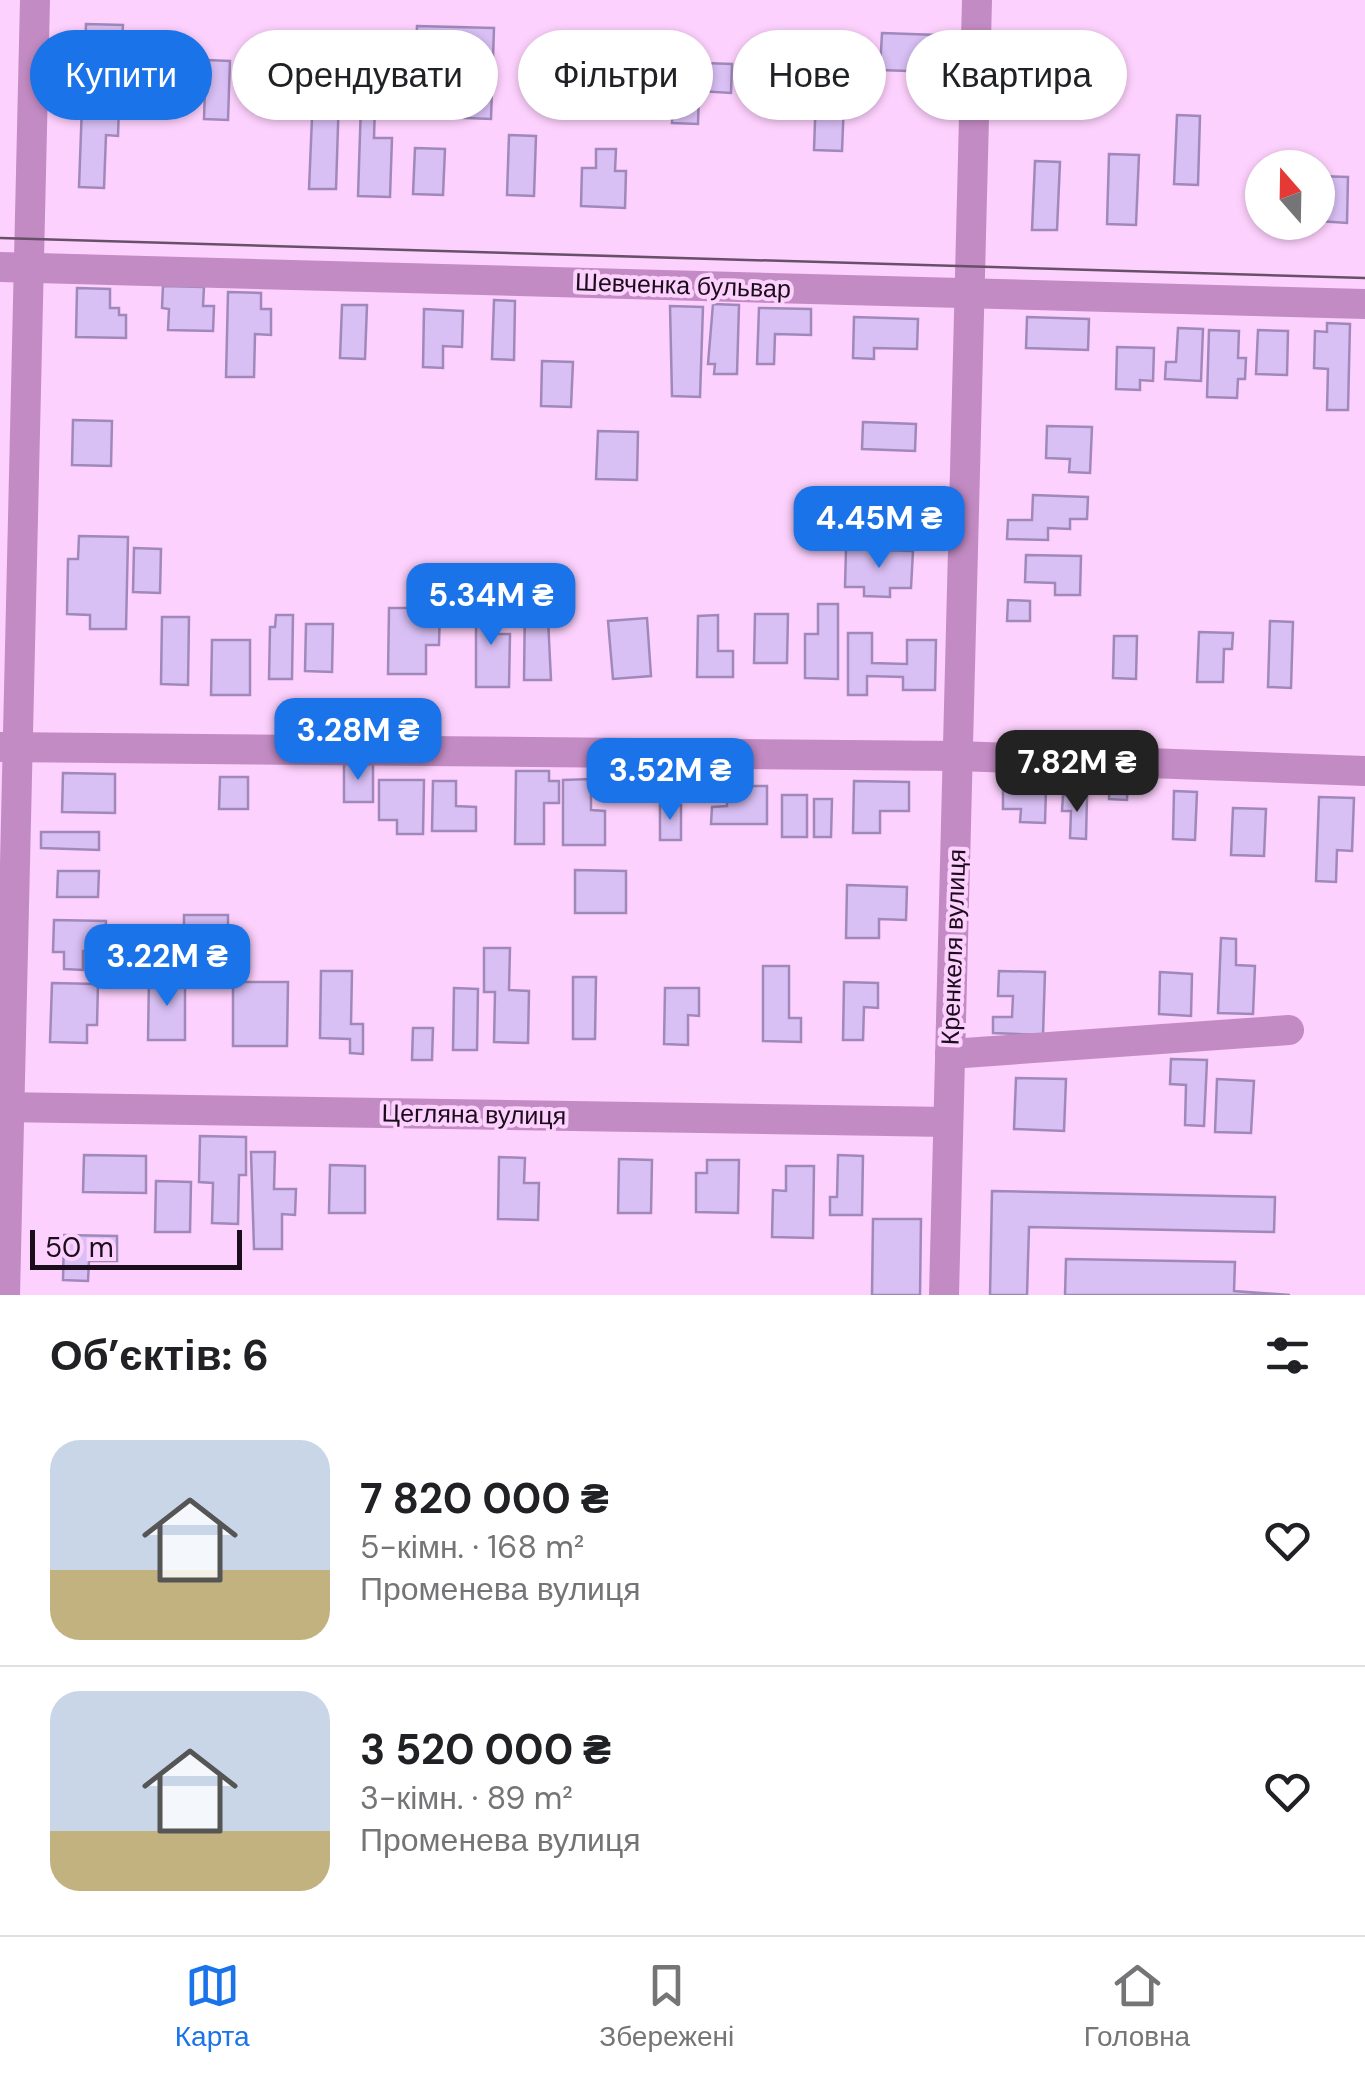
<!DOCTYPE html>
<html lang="uk">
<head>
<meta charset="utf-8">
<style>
  :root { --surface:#fff; --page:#f2f2f2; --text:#202124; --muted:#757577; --line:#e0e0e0; --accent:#1a73e8 }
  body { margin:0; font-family:"DM Sans",sans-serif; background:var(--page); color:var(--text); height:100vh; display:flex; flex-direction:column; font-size:38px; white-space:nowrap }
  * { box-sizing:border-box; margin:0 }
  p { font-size:32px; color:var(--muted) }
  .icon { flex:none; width:55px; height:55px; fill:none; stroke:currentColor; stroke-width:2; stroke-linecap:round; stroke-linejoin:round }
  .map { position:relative; height:1295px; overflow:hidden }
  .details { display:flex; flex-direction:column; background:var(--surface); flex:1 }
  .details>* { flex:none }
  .guide { position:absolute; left:30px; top:30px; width:1305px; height:90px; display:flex; gap:20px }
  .needle { width:65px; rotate:340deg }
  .fabs { position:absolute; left:1245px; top:150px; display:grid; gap:20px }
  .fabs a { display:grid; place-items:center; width:90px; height:90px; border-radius:50%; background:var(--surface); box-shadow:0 2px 8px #0004; font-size:50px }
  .scale { position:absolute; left:30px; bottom:25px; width:212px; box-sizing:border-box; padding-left:10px; border:5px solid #1c0d1c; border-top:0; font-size:28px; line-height:35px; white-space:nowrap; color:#1c0d1c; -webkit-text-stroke:8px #fdd1fd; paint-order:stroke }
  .price { position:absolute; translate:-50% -85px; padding:0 22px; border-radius:20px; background:var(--accent); color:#fff; font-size:32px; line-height:65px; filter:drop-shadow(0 2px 5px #0008) }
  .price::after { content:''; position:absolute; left:50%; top:60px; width:30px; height:22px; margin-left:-15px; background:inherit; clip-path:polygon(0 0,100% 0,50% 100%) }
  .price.active { background:#222; color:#fff }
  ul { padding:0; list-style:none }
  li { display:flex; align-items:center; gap:30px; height:250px; padding:0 50px }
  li+li { border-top:2px solid var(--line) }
  li span { display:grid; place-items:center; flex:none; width:280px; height:200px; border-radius:30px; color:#555 }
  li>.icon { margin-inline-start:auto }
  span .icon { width:120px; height:120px; fill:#fffc; stroke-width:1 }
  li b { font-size:42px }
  h2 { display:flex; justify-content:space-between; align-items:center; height:120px; padding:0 50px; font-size:42px }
  .tag { padding:0 35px; border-radius:45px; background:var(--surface); box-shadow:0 2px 8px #0004; font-size:35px; line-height:90px }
  .tag.active { background:var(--accent); color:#fff }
  .dock { display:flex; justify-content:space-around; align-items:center; height:140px; border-top:2px solid var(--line); background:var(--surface); font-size:28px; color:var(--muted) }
  .dock a { display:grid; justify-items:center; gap:5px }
  .dock .active { color:var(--accent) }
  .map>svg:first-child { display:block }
  .building { fill:#d8bff4; stroke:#a089ba; stroke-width:2.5 }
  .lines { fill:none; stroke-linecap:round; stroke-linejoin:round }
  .minor { stroke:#c38bc4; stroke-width:30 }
  .tram { stroke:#695069; stroke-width:2.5 }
  .labels { text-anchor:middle; stroke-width:8; stroke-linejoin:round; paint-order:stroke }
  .street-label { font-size:25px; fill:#1c0d1c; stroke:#fdd1fd }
</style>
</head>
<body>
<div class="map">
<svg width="1365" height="1295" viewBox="0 0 1365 1295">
  <rect width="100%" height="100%" fill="#fdd1fd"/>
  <g class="building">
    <polygon points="86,24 123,25 121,55 85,54"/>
    <polygon points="417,26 494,28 491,119 414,116"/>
    <polygon points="882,33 938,35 937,72 880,70"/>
    <polygon points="566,47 582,48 579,112 543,111 544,90 533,90 534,69 565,70"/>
    <polygon points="831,53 846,53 842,151 814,150 817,65 831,66"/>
    <polygon points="269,56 295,56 294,100 268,99"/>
    <polygon points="206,60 230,61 228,120 204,119"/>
    <polygon points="675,62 732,64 731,93 699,91 698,124 672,123"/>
    <polygon points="313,94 339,95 336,189 309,189"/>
    <polygon points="361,104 375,104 374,138 392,138 390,197 358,196"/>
    <polygon points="82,105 119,106 118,136 106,135 104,188 79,187"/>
    <polygon points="1177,115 1200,116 1198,185 1174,184"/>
    <polygon points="509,135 536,136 534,196 507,195"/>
    <polygon points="415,148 445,149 443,195 413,194"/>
    <polygon points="596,149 616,149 615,171 626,171 625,208 581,206 582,168 596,168"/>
    <polygon points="1109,154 1139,155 1136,225 1107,224"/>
    <polygon points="1035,161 1060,162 1057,230 1032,230"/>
    <polygon points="1318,176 1348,177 1347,223 1318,221"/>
    <polygon points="163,286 204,287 203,306 214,306 213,331 168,330 169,309 162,308"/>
    <polygon points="77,288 110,289 110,308 119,308 119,315 126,315 126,338 76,337"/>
    <polygon points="228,292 261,293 261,309 271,309 271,335 255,334 254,377 226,377"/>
    <polygon points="494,300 515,301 514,360 492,359"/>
    <polygon points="713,304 739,305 737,374 714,374 715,364 708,364"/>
    <polygon points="342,305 367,305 365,359 340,358"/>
    <polygon points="670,306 703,307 700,397 672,396"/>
    <polygon points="759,308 811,309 811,335 775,334 774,364 757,364"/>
    <polygon points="424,309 463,311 462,347 443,346 443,368 423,367"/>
    <polygon points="854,317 918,319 917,349 874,348 874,359 853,358"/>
    <polygon points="1027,317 1089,319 1088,350 1026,348"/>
    <polygon points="1327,323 1350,324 1348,410 1327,410 1328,369 1314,368 1315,331 1327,332"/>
    <polygon points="1178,328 1203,329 1201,381 1165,379 1166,362 1176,362"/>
    <polygon points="1209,330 1239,331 1238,358 1246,358 1245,379 1238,379 1237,398 1207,397"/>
    <polygon points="1258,330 1288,331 1287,375 1256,374"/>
    <polygon points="1117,347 1154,348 1153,381 1140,380 1140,390 1116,389"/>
    <polygon points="542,361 573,362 571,407 541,406"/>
    <polygon points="73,420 112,421 111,466 72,465"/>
    <polygon points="863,422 916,424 915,451 862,449"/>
    <polygon points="1047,426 1092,427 1090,473 1069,472 1070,459 1046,458"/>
    <polygon points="598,431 638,432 637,480 596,479"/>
    <polygon points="1033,495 1088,497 1087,519 1070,519 1070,529 1048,528 1048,540 1007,539 1008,520 1032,520"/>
    <polygon points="851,504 913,506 912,531 880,530 880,539 861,539 861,528 851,528"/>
    <polygon points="79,536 128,537 126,629 90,629 90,615 67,614 68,559 78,559"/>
    <polygon points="134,548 161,549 160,593 133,592"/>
    <polygon points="846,549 913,551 911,588 890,588 890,597 864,596 864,587 845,587"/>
    <polygon points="1026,555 1081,556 1080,595 1055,595 1055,583 1025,582"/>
    <polygon points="476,597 495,597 494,634 510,634 509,687 476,687"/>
    <polygon points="525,598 547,598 551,680 524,680"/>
    <polygon points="1008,600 1030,601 1030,621 1007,621"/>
    <polygon points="818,604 838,604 838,679 805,678 805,634 818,634"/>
    <polygon points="389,608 440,608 439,645 426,645 426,674 388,674"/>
    <polygon points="755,614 788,614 787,663 754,663"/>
    <polygon points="276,615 293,615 292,679 269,679 270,627 275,627"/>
    <polygon points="718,615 718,651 733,651 733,677 697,677 698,616"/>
    <polygon points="162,617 189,617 188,685 161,684"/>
    <polygon points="647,618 651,676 613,679 608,621"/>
    <polygon points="1270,621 1293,622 1291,688 1268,687"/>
    <polygon points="306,624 333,624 332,672 305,671"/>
    <polygon points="1199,632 1233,633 1232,649 1224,649 1223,682 1197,682"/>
    <polygon points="848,633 872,633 872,663 907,664 907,640 936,640 935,690 903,690 903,677 867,676 867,695 848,695"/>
    <polygon points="1114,636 1137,636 1136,679 1113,678"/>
    <polygon points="212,640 250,640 250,695 211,695"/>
    <rect x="344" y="763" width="29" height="39"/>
    <polygon points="516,771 549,771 549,781 559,781 559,803 544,803 544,844 515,844"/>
    <polygon points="63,773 115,774 115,813 62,812"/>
    <polygon points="1110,773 1128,774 1127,800 1109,799"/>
    <polygon points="220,777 248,777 248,809 219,809"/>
    <polygon points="591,779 591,810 605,811 605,845 563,845 563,780"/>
    <polygon points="379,780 424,780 423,834 397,834 397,820 379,820"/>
    <polygon points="433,781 456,781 456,806 476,807 476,831 432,831"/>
    <polygon points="854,781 909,782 909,811 880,811 880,833 853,833"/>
    <polygon points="727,786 767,786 767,824 711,824 712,807 727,806"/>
    <polygon points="1003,787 1046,789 1045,823 1020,822 1021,809 1003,809"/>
    <polygon points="1174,791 1197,792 1195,840 1173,839"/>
    <rect x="782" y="795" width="25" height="42"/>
    <polygon points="1063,795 1087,796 1086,839 1070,838 1071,811 1062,811"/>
    <polygon points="1319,797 1354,798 1352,851 1337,850 1336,882 1316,881"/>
    <polygon points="814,799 832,799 831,837 814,837"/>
    <rect x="660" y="805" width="21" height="35"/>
    <polygon points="1233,808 1266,809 1264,856 1231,855"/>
    <polygon points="41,832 99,832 99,850 41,848"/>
    <polygon points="575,870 626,871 626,913 575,913"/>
    <polygon points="58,871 99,871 98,897 57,897"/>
    <polygon points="847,885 907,887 906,920 879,919 879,938 846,938"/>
    <polygon points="184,915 228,915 228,967 199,967 199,946 184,946"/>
    <polygon points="54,920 106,921 105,951 83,951 83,970 64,969 64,952 53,952"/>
    <polygon points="1221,938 1236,939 1236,965 1255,966 1253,1014 1218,1013"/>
    <polygon points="484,948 510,948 509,990 529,991 528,1043 494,1042 495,992 484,992"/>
    <polygon points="763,966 789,966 789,1018 801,1018 801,1042 763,1041"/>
    <polygon points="321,971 352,971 351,1024 363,1024 363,1054 350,1053 350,1039 320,1038"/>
    <polygon points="999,971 1045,972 1043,1035 993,1033 993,1017 1012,1017 1013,996 998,996"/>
    <polygon points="1160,972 1192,974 1191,1016 1159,1014"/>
    <polygon points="149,977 185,978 185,1040 148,1040"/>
    <polygon points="573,977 596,977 595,1039 573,1039"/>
    <polygon points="233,982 288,982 287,1046 233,1046"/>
    <polygon points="844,982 878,983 878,1008 864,1007 863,1040 843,1040"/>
    <polygon points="52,983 98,984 97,1025 87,1025 87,1043 50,1042"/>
    <polygon points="454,988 478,989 477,1050 453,1050"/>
    <polygon points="665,988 699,988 699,1016 688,1015 688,1045 664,1044"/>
    <polygon points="413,1028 433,1028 432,1060 412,1060"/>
    <polygon points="1171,1059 1207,1060 1204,1126 1185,1125 1186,1085 1170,1084"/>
    <polygon points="1016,1078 1066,1079 1064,1131 1014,1129"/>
    <polygon points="1217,1079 1254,1081 1251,1133 1215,1132"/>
    <polygon points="200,1136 246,1137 246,1175 239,1175 238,1224 212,1223 213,1183 199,1182"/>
    <polygon points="251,1152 275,1152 274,1189 296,1189 295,1215 282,1214 282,1249 254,1249"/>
    <polygon points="84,1155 146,1156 146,1193 83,1192"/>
    <polygon points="838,1155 863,1156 862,1215 830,1215 830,1197 837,1197"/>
    <polygon points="499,1157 525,1158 524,1183 539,1183 538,1220 498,1219"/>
    <polygon points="619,1159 652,1160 651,1213 618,1213"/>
    <polygon points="707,1160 739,1160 738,1213 696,1212 696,1173 707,1173"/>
    <polygon points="330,1165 365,1166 365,1213 329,1213"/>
    <polygon points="786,1166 814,1166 813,1238 772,1237 773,1190 786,1191"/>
    <polygon points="156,1181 191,1182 190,1232 155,1232"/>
    <polygon points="992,1191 1275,1197 1274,1232 1029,1227 1027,1295 990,1295"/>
    <polygon points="873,1219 921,1219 920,1295 872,1295"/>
    <polygon points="64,1235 117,1236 117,1261 89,1261 88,1281 63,1280"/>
    <polygon points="1066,1259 1235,1262 1234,1291 1290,1295 1065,1295"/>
  </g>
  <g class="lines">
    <g class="minor">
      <polyline points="0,267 1365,304"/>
      <polyline points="0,747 958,756 1365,771"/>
      <polyline points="950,1054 1289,1030"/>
      <polyline points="0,1107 948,1122"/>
      <polyline points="5,1295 35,0"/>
      <polyline points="944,1295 977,0"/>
    </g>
    <polyline class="tram" points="0,238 1365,278"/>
  </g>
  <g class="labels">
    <g class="street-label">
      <text transform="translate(683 285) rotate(2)" y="9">Шевченка бульвар</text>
      <text transform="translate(953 947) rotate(-88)" y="9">Кренкеля вулиця</text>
      <text transform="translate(474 1114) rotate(1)" y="9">Цегляна вулиця</text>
    </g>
  </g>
</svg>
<div class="fabs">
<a><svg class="needle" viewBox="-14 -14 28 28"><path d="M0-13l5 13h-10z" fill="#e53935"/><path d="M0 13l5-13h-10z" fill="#757577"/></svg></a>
</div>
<div class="scale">50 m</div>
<b class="price" style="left:879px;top:571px">4.45M ₴</b>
<b class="price" style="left:491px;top:648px">5.34M ₴</b>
<b class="price" style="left:358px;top:783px">3.28M ₴</b>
<b class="price active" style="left:1077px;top:815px">7.82M ₴</b>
<b class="price" style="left:670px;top:823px">3.52M ₴</b>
<b class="price" style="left:167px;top:1009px">3.22M ₴</b>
<div class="guide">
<a class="tag active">Купити</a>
<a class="tag">Орендувати</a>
<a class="tag">Фільтри</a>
<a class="tag">Нове</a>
<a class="tag">Квартира</a>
</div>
</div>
<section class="details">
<h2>Об’єктів: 6<svg class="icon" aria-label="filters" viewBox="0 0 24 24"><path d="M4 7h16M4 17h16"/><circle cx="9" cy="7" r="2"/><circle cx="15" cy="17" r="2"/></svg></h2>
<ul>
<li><span style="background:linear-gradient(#c9d6e8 65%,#c2b280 0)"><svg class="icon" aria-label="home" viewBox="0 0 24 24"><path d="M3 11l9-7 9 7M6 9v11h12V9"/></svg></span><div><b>7 820 000 ₴</b><p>5-кімн. · 168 m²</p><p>Променева вулиця</p></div><svg class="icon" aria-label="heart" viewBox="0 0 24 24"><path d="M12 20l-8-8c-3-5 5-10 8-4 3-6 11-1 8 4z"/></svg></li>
<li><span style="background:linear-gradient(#c9d6e8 70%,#c2b280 0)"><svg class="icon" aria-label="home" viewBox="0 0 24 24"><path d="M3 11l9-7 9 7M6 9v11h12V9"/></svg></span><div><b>3 520 000 ₴</b><p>3-кімн. · 89 m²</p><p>Променева вулиця</p></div><svg class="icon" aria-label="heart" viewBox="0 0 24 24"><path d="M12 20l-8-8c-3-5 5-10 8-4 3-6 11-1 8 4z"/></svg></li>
</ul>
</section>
<nav class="dock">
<a class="active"><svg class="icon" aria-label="map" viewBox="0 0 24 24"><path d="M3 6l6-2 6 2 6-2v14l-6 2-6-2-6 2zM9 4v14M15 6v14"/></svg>Карта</a>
<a><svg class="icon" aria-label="saved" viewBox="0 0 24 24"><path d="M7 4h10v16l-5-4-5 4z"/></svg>Збережені</a>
<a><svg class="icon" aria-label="home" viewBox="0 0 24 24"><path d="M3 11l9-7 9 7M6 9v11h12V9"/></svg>Головна</a>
</nav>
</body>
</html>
